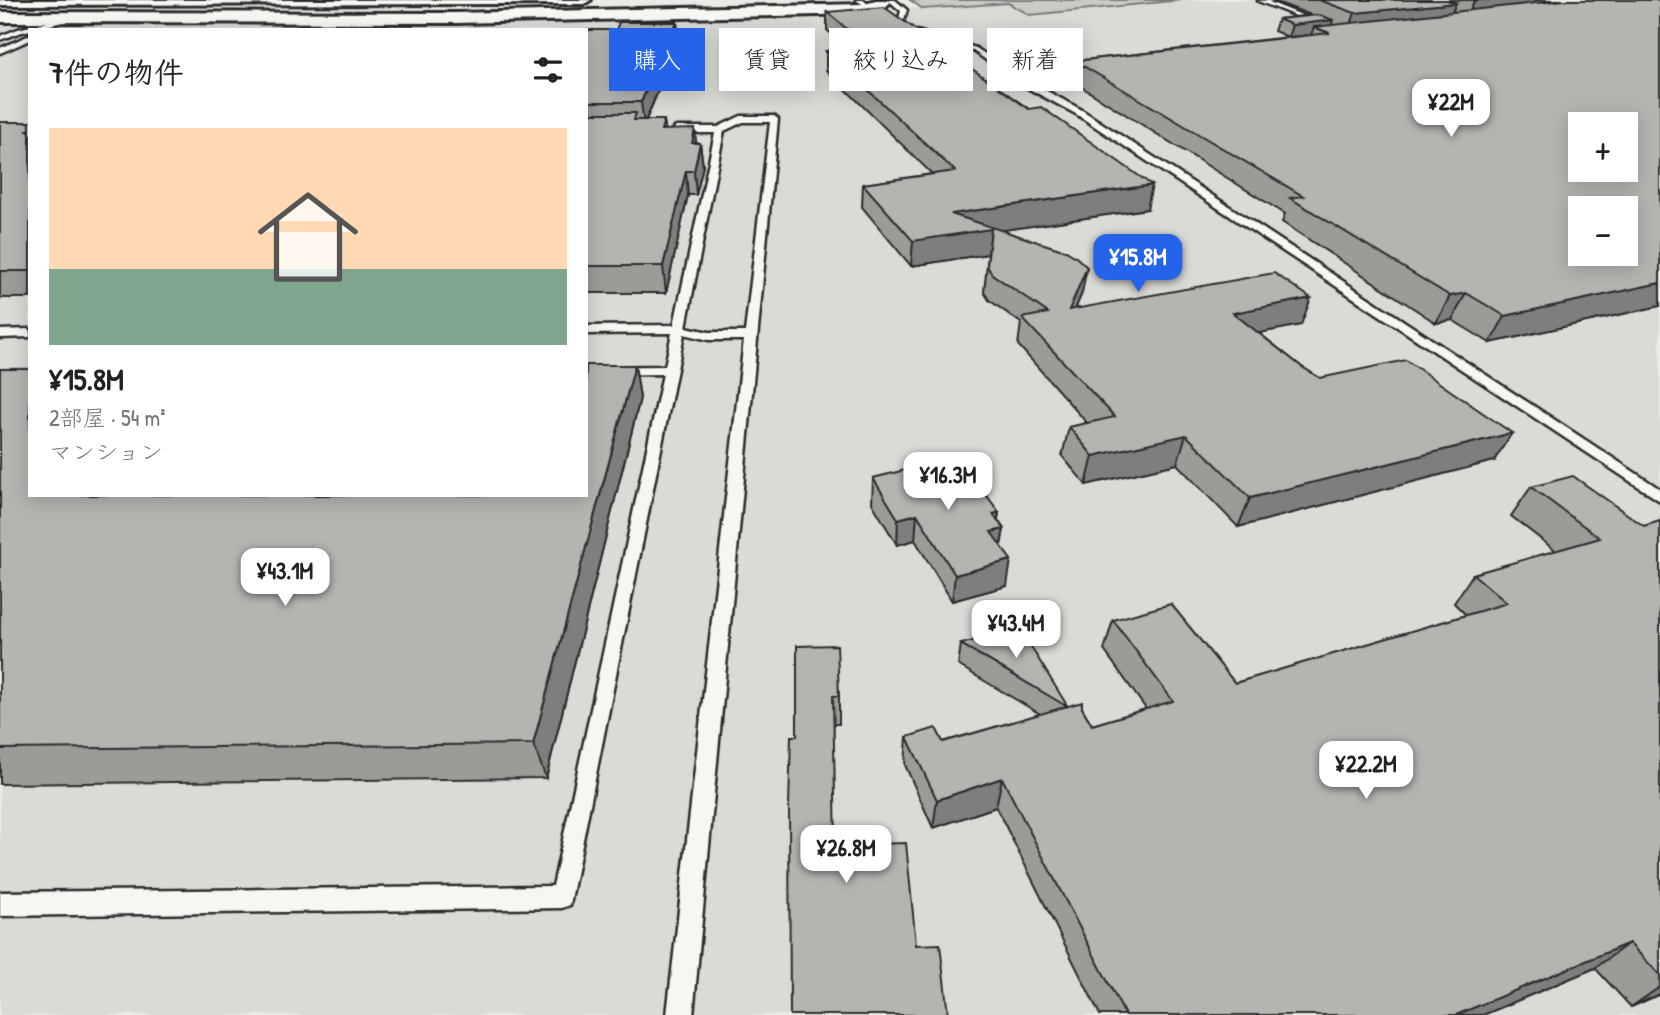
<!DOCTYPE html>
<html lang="ja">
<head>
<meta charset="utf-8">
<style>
  :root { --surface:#fff; --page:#f2f2f2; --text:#222; --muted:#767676; --accent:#2563eb }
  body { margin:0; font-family:"Patrick Hand","Klee One",sans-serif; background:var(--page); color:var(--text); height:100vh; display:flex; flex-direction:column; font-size:26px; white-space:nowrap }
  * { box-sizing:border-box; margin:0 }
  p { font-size:23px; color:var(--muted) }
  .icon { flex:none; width:38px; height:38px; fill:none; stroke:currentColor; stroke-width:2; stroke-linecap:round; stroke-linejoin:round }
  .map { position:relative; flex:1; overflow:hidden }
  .panel { position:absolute; left:28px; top:28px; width:560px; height:469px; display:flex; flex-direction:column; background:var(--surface); border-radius:0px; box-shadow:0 4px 18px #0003 }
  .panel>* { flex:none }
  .guide { position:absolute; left:609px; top:28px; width:665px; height:63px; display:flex; gap:14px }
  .fabs { position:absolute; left:1568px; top:112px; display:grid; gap:14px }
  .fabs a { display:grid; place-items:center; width:70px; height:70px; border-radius:0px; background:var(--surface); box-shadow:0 4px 18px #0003; font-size:35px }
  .price { position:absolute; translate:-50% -60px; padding:0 16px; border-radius:14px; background:#fff; color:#222; font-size:23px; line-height:46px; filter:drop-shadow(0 2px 4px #0008) }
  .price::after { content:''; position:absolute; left:50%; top:42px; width:21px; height:16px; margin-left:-10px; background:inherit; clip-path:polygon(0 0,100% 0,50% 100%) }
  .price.on { background:var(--accent); color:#fff }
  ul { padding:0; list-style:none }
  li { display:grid; align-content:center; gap:14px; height:371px; padding:0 21px }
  li span { display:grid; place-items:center; height:217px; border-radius:0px; color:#555 }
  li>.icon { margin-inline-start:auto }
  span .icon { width:126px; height:126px; fill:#fffc; stroke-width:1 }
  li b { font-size:30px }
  h2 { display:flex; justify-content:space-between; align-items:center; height:84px; padding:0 21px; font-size:30px }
  .tag { padding:0 24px; border-radius:0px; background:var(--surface); box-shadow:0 4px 18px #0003; font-size:24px; line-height:63px }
  .tag.on { background:var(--accent); color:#fff }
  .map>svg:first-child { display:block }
  .built { fill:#dadad6; fill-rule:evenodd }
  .green { fill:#cacac7; stroke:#7a7a79; stroke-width:2 }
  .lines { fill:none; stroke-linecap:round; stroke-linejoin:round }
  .service-casing { stroke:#2b2b2b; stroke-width:5 }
  .tertiary-casing { stroke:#2b2b2b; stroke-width:6 }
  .motorway-casing { stroke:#2b2b2b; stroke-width:6 }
  .service { fill:#f6f6f2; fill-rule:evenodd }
  .tertiary { fill:#f6f6f2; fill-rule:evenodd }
  .motorway { fill:#f6f6f2; fill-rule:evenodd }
  .wall { fill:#9b9b98; stroke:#2b2b2b; stroke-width:2 }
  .shaded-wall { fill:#7e7e7c; stroke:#2b2b2b; stroke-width:2 }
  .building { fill:#b4b4b1; stroke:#2b2b2b; stroke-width:2; fill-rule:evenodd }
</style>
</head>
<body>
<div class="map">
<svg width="1660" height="1015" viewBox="0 0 1660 1015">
  <rect width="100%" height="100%" fill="#eaeae6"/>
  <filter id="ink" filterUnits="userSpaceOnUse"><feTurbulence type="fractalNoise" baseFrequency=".0143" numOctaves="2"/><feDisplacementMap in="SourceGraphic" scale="14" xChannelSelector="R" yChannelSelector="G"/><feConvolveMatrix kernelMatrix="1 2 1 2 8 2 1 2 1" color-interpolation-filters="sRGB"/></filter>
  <g filter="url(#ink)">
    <path class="built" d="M 1048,0 L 1660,0 L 1660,1015 L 0,1015 L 0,24 L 87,22 L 121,24 L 454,25 L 772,19 L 772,17 ZM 30,30 L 586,30 L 586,495 L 30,495 ZM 1580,124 L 1626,124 L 1626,170 L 1580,170 ZM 1580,208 L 1626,208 L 1626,254 L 1580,254 Z"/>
    <polygon class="green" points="910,0 1182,0 1030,15 1008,3 923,9"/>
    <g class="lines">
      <defs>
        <g id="service">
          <polygon points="856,0 863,0 884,14 879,15"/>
          <polygon points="888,0 895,0 907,10 902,26 897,25 901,11"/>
          <polygon points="1274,0 1269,2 1324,24 1319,25 1258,1"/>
          <polygon points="73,16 75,19 22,32 0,40 0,36 18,29"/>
          <polygon points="910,29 976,48 1011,71 1098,62 1095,66 1017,75 1082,110 1660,489 1660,501 1076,114 1020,84 972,50 908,32"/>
          <polygon points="30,35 30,40 0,53 0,48"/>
          <path d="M 741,116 L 774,116 L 778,119 L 693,1015 L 667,1015 L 744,340 L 709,340 L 684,334 L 570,905 L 562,908 L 0,916 L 0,892 L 553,886 L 663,374 L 586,375 L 586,367 L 665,366 L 672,333 L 586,334 L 586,326 L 674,325 L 715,133 L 676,133 L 672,130 L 676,127 L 718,127 ZM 743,122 L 770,122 L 745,332 L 709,332 L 686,327 L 724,131 Z"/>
          <polygon points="30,329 30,337 0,338 0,330"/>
        </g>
        <polygon id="tertiary" points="876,0 893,0 883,9 861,14 456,23 0,22 0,12 456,13 861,4"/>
        <polygon id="motorway" points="0,0 591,0 584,4 0,5"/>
      </defs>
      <use href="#service" class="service-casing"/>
      <use href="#tertiary" class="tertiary-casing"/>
      <use href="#motorway" class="motorway-casing"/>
      <use href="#service" class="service"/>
      <use href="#tertiary" class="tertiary"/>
      <use href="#motorway" class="motorway"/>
    </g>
    <g class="wall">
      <polygon points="1276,0 1660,0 1660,306 1490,343 1452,320 1436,323 1282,222 1285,214 1072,81 1075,61 1288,37 1274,31 1278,19 1311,15 1276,2"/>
      <polygon points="827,12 1147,209 1002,230 1082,293 1075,308 1301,325 1259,333 1302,367 1320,378 1494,461 1238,527 1177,464 1086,485 1062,456 1069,427 1087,423 1018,345 1021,323 989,300 984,292 988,254 911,266 862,207 863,184 932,174 826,70 826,51 847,48 827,30"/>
      <polygon points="677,22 679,41 646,120 664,120 665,130 696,143 700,143 703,166 696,195 688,195 666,293 586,293 586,30 616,30"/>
      <rect x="0" y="122" width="30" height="176"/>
      <polygon points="635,365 640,398 546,778 0,784 0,369"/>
      <polygon points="873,478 999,512 998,520 1004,529 1001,546 1007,586 952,601 915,540 897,545 872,503"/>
      <polygon points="1531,487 1644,526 1660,521 1660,994 1631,1007 1595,968 1483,1015 1100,1015 996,807 933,828 905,765 907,737 943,742 1040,714 958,665 961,644 1067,706 1082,708 1092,725 1146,709 1104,650 1113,620 1235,683 1466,615 1454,603 1473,574 1556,551 1511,516"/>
      <polygon points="797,646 839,696 839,724 834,724 790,1015 797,736"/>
    </g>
    <g class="shaded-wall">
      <polygon points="1481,0 1607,0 1467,17 1474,1"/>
      <polygon points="1456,3 1449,20 1349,30 1355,13"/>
      <polygon points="1333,20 1329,33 1314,27 1311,35 1288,37 1292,25"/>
      <polygon points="677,22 679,41 644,124 641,102"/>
      <polygon points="664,120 667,142 661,130"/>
      <polygon points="695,129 697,153 692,143"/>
      <polygon points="700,143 703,166 696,195 694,171"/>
      <polygon points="686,171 688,195 666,293 663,266"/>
      <polygon points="1152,185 1147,209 991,232 988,254 911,266 913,241 951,214"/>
      <polygon points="1087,267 1082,293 1064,336 1069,310"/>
      <polygon points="1660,283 1660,306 1490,343 1505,316"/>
      <polygon points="1466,293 1452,320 1436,323 1450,296"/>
      <polygon points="1311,298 1301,325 1224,340 1233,313"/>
      <polygon points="635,365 640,398 546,778 533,744"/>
      <polygon points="1512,433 1494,461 1238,527 1250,498"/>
      <polygon points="1186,435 1177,464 1086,485 1093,456"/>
      <polygon points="999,512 996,531 1004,529 999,554 987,558 993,514"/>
      <polygon points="917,514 915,540 897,545 898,519"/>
      <polygon points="1011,560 1007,586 952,601 955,575"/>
      <polygon points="1002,778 996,807 933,828 937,800"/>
      <polygon points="1629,943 1595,968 1483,1015 1456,1015"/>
      <polygon points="1660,987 1660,994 1631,1007"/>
    </g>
    <g class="building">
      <polygon points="1319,0 1447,0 1456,3 1355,13"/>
      <path d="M 1564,0 L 1660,0 L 1660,283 L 1505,316 L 1466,293 L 1450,296 L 1290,198 L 1303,196 L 1075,61 L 1330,33 L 1314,27 ZM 1580,124 L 1626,124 L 1626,170 L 1580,170 ZM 1580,208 L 1626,208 L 1626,254 L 1580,254 Z"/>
      <polygon points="884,7 1029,109 1041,107 1152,185 951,214 1066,251 1076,257 1087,267 1069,310 1274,273 1311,298 1233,313 1302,367 1320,378 1406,360 1512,433 1250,498 1186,435 1093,456 1069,427 1115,417 1022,318 1048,313 992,274 987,266 991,229 913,241 863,184 955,171 826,51 866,45 827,12"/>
      <polygon points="1319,15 1333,20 1292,25 1278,19"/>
      <polygon points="619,22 677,22 641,102 586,102 586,30 616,30"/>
      <polygon points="586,113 636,113 634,120 664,120 661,130 695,129 692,143 700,143 694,171 686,171 663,266 586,266"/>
      <polygon points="0,122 30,122 30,129 26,131 30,131 30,271 0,271"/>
      <polygon points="586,365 635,365 533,744 0,749 0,369 30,369 30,495 586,495"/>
      <polygon points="958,457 999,512 993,514 1004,529 991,532 1011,560 955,575 917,514 898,519 873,478"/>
      <polygon points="1573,476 1644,526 1660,521 1660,975 1629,943 1456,1015 1125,1015 1002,778 937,800 907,737 936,728 943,742 1082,702 1082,708 1092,725 1173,701 1113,620 1171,604 1235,683 1507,603 1473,574 1600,538 1531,487"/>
      <polygon points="1020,629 1068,707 961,644"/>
      <polygon points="837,645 839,696 833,696 836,845 906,843 916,945 940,944 948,1015 790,1015 789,806 791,736 797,736 797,646"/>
    </g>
  </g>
</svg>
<div class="fabs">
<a>+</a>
<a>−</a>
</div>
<b class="price" style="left:1451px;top:139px">¥22M</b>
<b class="price on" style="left:1138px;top:294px">¥15.8M</b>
<b class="price" style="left:948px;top:512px">¥16.3M</b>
<b class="price" style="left:285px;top:608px">¥43.1M</b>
<b class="price" style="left:1016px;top:660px">¥43.4M</b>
<b class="price" style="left:1366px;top:801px">¥22.2M</b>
<b class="price" style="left:846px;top:885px">¥26.8M</b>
<div class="guide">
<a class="tag on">購入</a>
<a class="tag">賃貸</a>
<a class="tag">絞り込み</a>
<a class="tag">新着</a>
</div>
<section class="panel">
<h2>7件の物件<svg class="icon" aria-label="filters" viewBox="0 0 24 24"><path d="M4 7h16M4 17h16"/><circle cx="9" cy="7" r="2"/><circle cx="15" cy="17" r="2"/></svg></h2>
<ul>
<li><span style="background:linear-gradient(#ffd9b3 65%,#7fa58c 0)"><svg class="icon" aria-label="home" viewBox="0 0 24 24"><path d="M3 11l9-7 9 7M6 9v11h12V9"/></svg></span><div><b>¥15.8M</b><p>2部屋 · 54 m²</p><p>マンション</p></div></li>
</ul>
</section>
</div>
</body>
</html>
